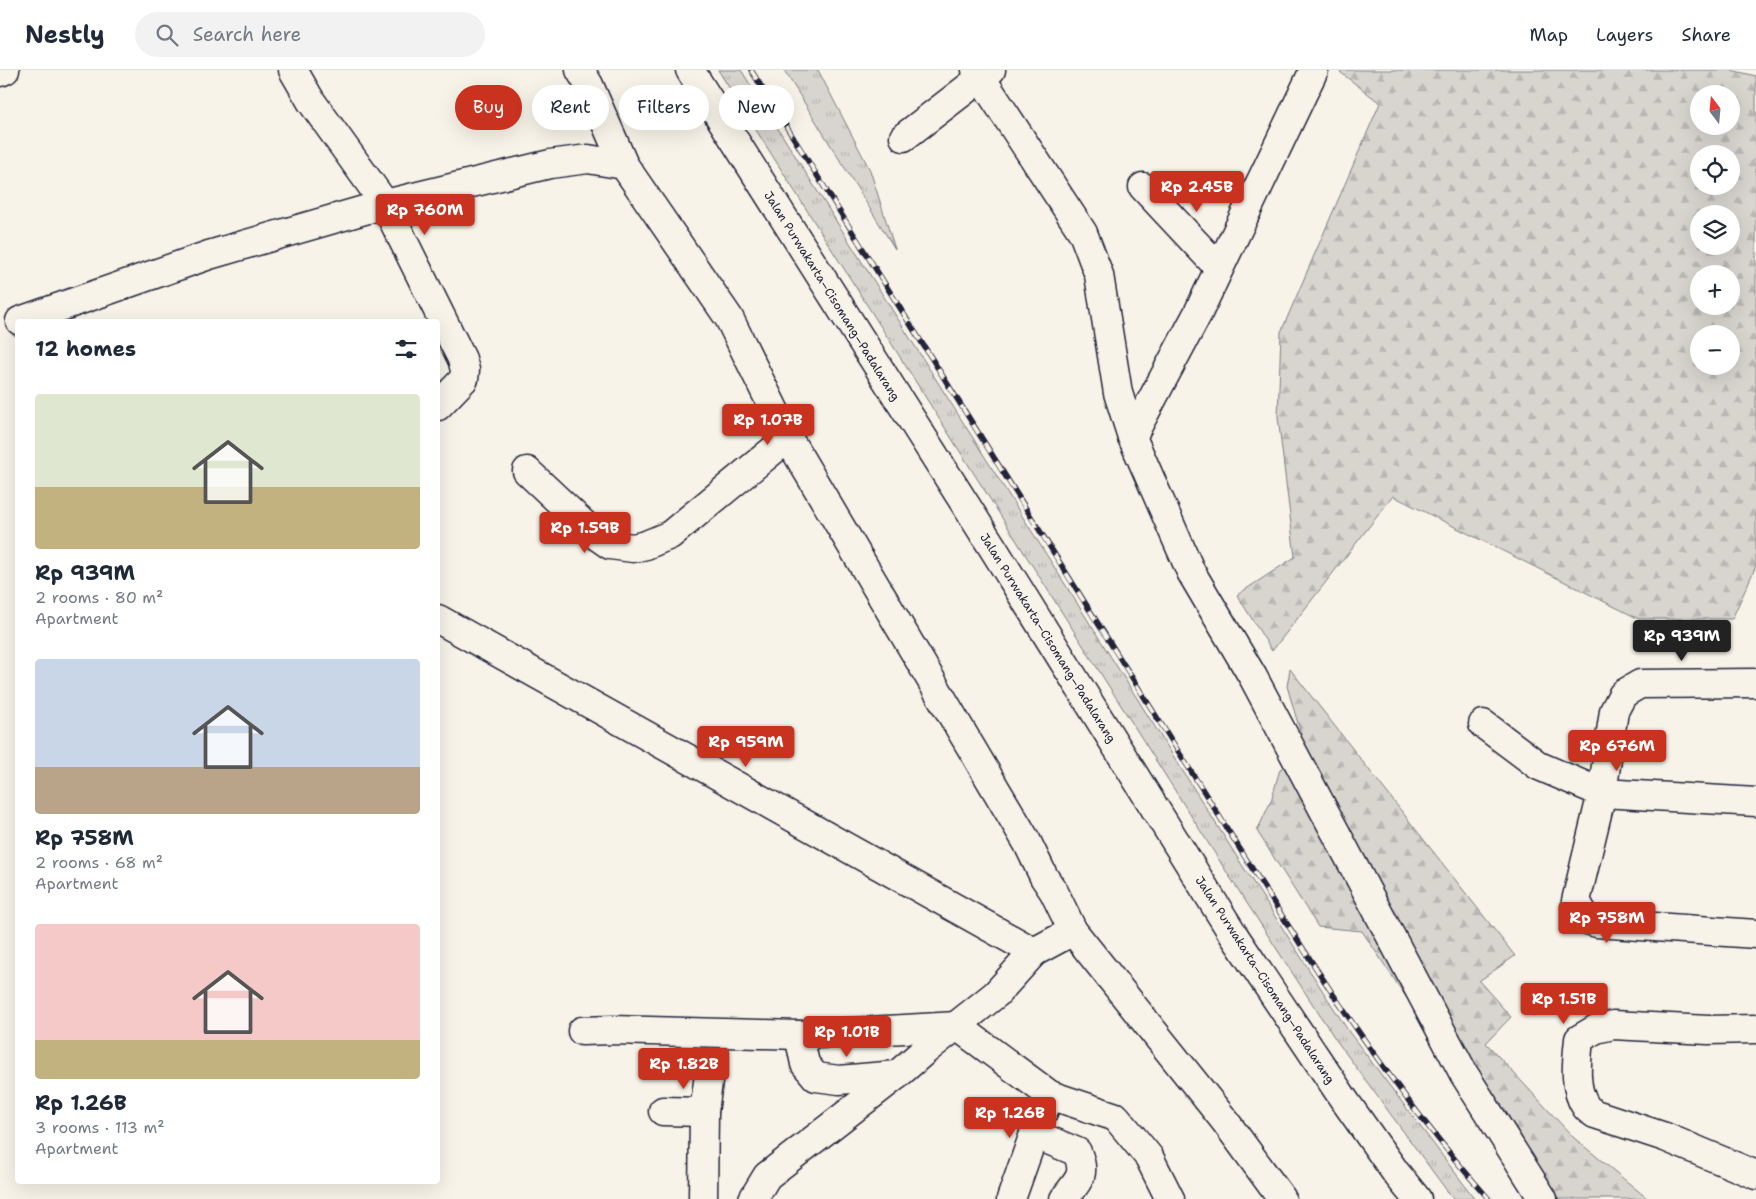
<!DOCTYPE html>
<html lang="en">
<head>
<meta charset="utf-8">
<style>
  :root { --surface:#fff; --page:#f2f2f3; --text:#1f2937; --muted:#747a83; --line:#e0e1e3; --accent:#c8321e }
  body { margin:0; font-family:"Shantell Sans",sans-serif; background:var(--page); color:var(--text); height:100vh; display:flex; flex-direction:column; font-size:19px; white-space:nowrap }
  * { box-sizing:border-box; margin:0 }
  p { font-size:16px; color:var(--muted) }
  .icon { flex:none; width:28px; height:28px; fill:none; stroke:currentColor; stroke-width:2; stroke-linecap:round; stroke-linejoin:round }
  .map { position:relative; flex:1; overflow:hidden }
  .sheet { position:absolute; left:15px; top:249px; width:425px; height:865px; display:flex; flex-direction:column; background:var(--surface); border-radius:5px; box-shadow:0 5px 20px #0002 }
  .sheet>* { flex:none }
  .hud { position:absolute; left:455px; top:15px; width:475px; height:45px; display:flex; gap:10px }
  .needle { width:32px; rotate:344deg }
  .tools { position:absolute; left:1690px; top:15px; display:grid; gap:10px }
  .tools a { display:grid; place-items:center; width:50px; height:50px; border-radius:50%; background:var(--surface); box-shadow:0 5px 20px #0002; font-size:25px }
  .price { position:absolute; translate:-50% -42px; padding:0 11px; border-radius:5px; background:var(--accent); color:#fff; font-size:16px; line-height:32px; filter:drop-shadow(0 1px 2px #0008) }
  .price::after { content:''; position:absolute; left:50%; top:30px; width:15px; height:11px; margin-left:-8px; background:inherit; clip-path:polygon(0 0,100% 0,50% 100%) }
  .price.selected { background:#222; color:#fff }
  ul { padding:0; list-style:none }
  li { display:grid; align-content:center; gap:10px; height:265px; padding:0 20px }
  li span { display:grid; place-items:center; height:155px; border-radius:5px; color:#555 }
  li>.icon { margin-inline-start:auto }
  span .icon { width:90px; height:90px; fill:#fffc; stroke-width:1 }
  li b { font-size:21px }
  h2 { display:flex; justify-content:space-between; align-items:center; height:60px; padding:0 20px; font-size:21px }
  .tag { padding:0 18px; border-radius:22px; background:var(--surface); box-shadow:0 5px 20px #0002; font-size:18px; line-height:45px }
  .tag.selected { background:var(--accent); color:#fff }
  header { display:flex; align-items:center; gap:30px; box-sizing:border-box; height:70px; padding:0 25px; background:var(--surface); border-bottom:1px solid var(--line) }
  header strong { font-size:24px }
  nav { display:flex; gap:28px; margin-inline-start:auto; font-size:18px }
  .search { width:350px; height:45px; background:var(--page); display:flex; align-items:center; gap:12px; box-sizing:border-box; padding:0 18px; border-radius:28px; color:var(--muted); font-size:19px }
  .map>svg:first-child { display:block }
  .grass { fill:url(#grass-tufts); stroke:#7d7c85 }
  .forest { fill:url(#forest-firs); stroke:#7d7c85; fill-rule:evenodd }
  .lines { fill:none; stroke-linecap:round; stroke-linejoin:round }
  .minor-casing { stroke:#22223b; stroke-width:31 }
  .trunk-casing { stroke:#22223b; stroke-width:31 }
  .minor { stroke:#f7f3e8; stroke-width:28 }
  .trunk { stroke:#f7f3e8; stroke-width:28 }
  .rail-casing { stroke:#22223b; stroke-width:5.5 }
  .rail { stroke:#f7f3e8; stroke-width:4; stroke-dasharray:11; stroke-linecap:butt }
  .labels { text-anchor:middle; stroke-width:4.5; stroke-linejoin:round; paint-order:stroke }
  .street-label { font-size:12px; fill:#22223b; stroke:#f7f3e8 }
</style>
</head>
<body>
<header>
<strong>Nestly</strong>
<div class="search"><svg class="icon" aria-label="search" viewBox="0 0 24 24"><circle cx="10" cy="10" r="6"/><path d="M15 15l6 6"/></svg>Search here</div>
<nav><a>Map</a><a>Layers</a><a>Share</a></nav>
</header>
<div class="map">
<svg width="1756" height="1129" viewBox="0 0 1756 1129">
  <defs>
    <pattern id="grass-tufts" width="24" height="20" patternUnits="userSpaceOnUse" patternTransform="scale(1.25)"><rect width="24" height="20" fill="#d8d5cf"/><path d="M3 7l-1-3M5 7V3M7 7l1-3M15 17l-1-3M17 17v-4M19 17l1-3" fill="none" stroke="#b9b7b3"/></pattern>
    <pattern id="forest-firs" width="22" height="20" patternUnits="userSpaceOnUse" patternTransform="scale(1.25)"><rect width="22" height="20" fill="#d8d5cf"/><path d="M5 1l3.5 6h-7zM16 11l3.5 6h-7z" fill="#b9b7b3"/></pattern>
  </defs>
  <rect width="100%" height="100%" fill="#f7f3e8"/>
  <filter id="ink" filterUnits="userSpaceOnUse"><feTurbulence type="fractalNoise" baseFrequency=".02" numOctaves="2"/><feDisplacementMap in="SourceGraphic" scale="10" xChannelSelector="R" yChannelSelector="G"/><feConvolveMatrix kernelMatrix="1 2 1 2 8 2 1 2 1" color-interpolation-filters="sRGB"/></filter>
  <g filter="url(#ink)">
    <g class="grass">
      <polygon points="718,0 741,0 1242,795 1349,962 1475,1129 1453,1129 1336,970 1226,801"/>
      <polygon points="784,0 818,0 870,100 895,179"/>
    </g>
    <g class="forest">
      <path d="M 1341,0 L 1731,0 L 1756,6 L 1756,496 L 1732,549 L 1639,549 L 1393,426 L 1272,581 L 1237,525 L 1295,487 L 1278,347 L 1281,262 L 1380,33 L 1340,2 ZM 1699,24 L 1731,24 L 1731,56 L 1699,56 ZM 1699,84 L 1731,84 L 1731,116 L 1699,116 ZM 1699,144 L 1731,144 L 1731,176 L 1699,176 ZM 1699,204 L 1731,204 L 1731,236 L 1699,236 ZM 1699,264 L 1731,264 L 1731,296 L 1699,296 Z"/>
      <polygon points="1290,599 1515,886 1479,911 1511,947 1486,973 1574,1068 1648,1129 1550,1129 1420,948 1362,861 1318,857 1257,761 1271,731 1280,699 1304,687 1301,664 1287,616"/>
    </g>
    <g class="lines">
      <defs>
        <g id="minor">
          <polyline points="293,0 311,31 385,134 462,289 465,300 464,309 438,336"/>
          <polyline points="580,0 589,15 624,95"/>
          <polyline points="976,0 1083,163 1099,205 1118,323 1132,367 1191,502 1253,607 1464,1004 1543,1129"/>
          <polyline points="0,2 5,0"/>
          <polyline points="904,67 991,0"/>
          <polyline points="1143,117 1219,198"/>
          <polyline points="20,251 209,185 385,134 550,94 588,89 624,95 729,248 788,368 1027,772 1044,807 1054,822 1073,861 1225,1051 1282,1129"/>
          <polyline points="1132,367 1198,243 1314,0"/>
          <polyline points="527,401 593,463 610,475 633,478 646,475 670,465 788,368"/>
          <polyline points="438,549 1034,882"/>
          <polyline points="1756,613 1640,614 1623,624 1614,641 1602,723 1576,831 1587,850 1597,853 1756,864"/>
          <polyline points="1483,654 1539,696 1602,723 1756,732"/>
          <path d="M 1756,959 L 1708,960 L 1613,955 L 1596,959 L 1579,969 C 1577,989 1573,1019 1586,1037 C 1588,1040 1592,1042 1595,1044 L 1665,1067 L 1756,1105"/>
          <polyline points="582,961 612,960 799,965 957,956 1050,1025 1116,1047 1149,1087 1170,1129"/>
          <polyline points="799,965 805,994 816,1007 839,1010 897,1005"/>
          <polyline points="663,1041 704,1042"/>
          <path d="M 1034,1064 L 1077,1082 C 1087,1106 1078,1110 1064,1129"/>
          <polyline points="703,1129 704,1042 708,1012"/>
          <polyline points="753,1129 767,1106 897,1005 922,983 996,924 1034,882 1073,861"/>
          <polyline points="1011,1129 1034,1064 1050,1025"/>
        </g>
        <polyline id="trunk" points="690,0 993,478 1233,864 1345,1031 1396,1103 1417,1129"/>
      </defs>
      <use href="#minor" class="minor-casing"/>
      <use href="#trunk" class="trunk-casing"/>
      <use href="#minor" class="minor"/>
      <use href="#trunk" class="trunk"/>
      <defs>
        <path id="rail" d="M 751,0 C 894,228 1036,456 1180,684 C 1277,836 1368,994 1489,1129"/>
      </defs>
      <use href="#rail" class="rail-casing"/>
      <use href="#rail" class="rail"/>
    </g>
  </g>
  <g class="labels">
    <g class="street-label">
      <text transform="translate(832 226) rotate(58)" y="4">Jalan Purwakarta–Cisomang–Padalarang</text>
      <text transform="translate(1048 568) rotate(58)" y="4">Jalan Purwakarta–Cisomang–Padalarang</text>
      <text transform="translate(1265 910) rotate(57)" y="4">Jalan Purwakarta–Cisomang–Padalarang</text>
    </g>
  </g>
</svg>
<div class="tools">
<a><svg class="needle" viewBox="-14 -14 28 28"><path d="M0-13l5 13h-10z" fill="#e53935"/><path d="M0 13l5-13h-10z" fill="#747a83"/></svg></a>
<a><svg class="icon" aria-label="locate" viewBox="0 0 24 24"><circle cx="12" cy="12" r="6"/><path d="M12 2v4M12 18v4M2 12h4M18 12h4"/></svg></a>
<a><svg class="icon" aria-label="layers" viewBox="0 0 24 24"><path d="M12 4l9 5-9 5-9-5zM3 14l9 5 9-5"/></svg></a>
<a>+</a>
<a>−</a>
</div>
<b class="price" style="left:1197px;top:143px">Rp 2.45B</b>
<b class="price" style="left:425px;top:166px">Rp 760M</b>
<b class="price" style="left:768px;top:376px">Rp 1.07B</b>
<b class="price" style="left:585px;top:484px">Rp 1.59B</b>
<b class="price selected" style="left:1682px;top:592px">Rp 939M</b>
<b class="price" style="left:746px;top:698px">Rp 959M</b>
<b class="price" style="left:1617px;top:702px">Rp 676M</b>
<b class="price" style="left:1607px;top:874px">Rp 758M</b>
<b class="price" style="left:1564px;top:955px">Rp 1.51B</b>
<b class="price" style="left:847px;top:988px">Rp 1.01B</b>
<b class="price" style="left:684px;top:1020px">Rp 1.82B</b>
<b class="price" style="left:1010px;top:1069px">Rp 1.26B</b>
<div class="hud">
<a class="tag selected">Buy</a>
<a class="tag">Rent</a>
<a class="tag">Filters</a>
<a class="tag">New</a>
</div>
<section class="sheet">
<h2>12 homes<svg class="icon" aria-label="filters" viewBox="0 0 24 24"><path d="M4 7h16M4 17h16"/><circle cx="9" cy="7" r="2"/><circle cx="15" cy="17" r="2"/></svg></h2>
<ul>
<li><span style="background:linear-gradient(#dfe7d0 60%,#c2b280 0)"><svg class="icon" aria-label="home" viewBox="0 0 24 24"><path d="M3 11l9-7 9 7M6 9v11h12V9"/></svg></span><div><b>Rp 939M</b><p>2 rooms · 80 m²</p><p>Apartment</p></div></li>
<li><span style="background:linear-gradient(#c9d6e8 70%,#b9a48a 0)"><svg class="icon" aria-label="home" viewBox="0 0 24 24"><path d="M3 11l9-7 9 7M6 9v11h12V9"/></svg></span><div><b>Rp 758M</b><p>2 rooms · 68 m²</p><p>Apartment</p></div></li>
<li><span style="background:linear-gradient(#f6c9c9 75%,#c2b280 0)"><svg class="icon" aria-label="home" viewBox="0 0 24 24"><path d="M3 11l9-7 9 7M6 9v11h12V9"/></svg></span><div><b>Rp 1.26B</b><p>3 rooms · 113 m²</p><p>Apartment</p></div></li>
</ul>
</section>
</div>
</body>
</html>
